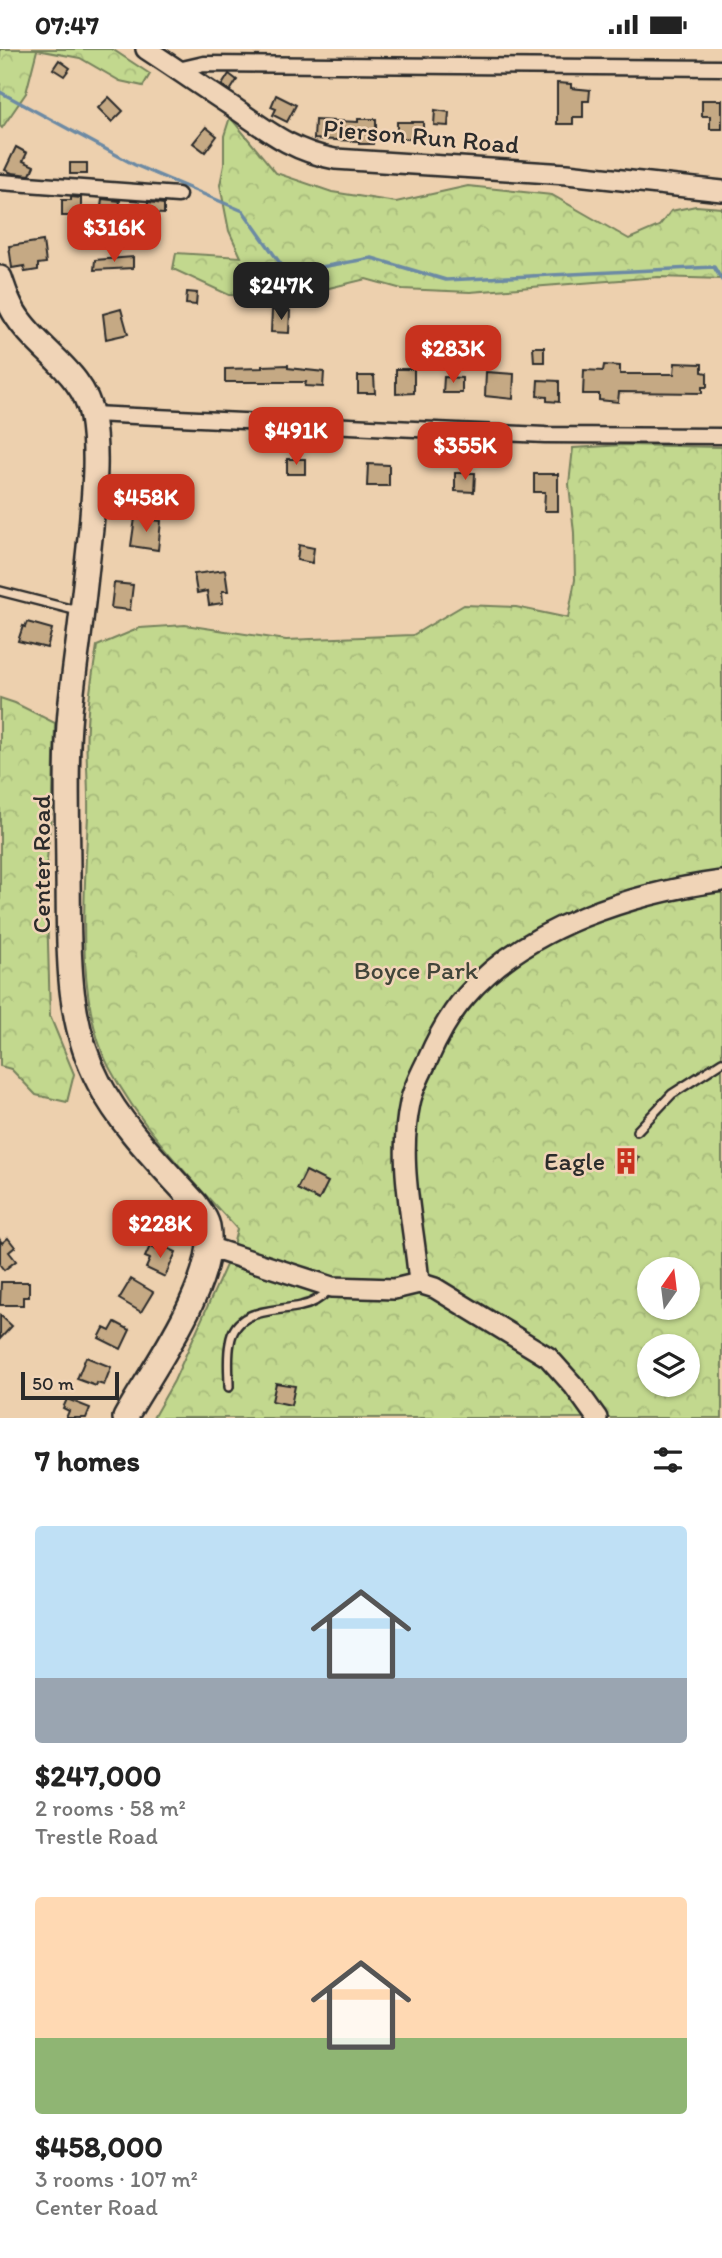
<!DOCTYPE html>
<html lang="en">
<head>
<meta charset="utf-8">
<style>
  :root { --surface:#fff; --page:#f6f6f6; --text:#222; --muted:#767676; --accent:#c8321e }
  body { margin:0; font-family:Itim,sans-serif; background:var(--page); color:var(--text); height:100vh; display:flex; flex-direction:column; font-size:26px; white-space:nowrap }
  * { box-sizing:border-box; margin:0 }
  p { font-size:23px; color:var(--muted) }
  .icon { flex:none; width:38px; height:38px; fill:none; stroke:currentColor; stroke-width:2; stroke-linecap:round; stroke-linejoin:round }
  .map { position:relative; height:1369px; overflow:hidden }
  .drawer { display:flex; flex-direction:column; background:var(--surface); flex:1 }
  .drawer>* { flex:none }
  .needle { width:46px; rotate:14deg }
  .tools { position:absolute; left:637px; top:1208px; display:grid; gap:14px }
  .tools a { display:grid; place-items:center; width:63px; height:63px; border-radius:50%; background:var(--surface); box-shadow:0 2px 5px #0004; font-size:35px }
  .scale { position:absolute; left:21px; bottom:18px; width:98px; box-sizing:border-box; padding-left:7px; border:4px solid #2b2b2b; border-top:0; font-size:19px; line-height:24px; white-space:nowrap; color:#2b2b2b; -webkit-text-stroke:5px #f0d4b7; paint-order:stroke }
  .price { position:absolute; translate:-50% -60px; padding:0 16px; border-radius:14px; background:var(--accent); color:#fff; font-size:23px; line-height:46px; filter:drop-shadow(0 2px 4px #0008) }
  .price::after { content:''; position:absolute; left:50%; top:42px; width:21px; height:16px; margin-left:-10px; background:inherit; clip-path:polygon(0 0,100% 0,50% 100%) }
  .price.active { background:#222; color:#fff }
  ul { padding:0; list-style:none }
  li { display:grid; align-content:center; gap:14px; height:371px; padding:0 35px }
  li span { display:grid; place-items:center; height:217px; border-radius:7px; color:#555 }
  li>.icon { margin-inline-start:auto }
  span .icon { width:126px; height:126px; fill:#fffc; stroke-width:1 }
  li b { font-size:30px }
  h2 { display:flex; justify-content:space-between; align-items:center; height:84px; padding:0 35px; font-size:30px }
  .status { display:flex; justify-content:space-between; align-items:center; height:49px; padding:0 35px; background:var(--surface); direction:ltr }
  .status svg { height:19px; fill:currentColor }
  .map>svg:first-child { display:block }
  .forest { fill:url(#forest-crowns); stroke:#76825c; stroke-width:2; fill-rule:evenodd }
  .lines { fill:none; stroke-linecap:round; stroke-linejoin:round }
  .stream { stroke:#6c8aa4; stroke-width:3.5 }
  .building { fill:#c5a984; stroke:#2b2b2b; stroke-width:2 }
  .lane-casing { stroke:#2b2b2b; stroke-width:12 }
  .street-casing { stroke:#2b2b2b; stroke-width:19 }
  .secondary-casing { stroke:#2b2b2b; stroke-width:24 }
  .primary-casing { stroke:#2b2b2b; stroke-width:28 }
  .lane { stroke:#f0d4b7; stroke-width:7 }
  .street { stroke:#f0d4b7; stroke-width:14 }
  .secondary { stroke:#f0d4b7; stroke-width:19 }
  .primary { stroke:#f0d4b7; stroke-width:23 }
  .labels { text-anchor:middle; stroke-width:5; stroke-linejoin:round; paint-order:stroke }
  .street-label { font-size:26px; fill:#2b2b2b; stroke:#f0d4b7 }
  .park-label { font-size:26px; fill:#42453a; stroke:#f0d4b7 }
  .poi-label { font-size:26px; fill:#2b2b2b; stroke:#f0d4b7; text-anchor:end }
</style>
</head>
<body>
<div class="status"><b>07:47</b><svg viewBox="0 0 49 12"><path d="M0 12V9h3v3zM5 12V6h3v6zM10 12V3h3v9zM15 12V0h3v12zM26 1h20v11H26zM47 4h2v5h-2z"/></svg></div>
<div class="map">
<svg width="722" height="1369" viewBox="0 0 722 1369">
  <defs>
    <pattern id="forest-crowns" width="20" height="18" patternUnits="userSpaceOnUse" patternTransform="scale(1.75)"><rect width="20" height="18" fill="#c2d88e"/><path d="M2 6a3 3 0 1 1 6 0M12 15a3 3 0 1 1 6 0" fill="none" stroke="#a7ba7b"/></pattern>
  </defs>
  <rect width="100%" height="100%" fill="#edd0ae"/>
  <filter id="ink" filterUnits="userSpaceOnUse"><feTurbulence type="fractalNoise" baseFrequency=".0143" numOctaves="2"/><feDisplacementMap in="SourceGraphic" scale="14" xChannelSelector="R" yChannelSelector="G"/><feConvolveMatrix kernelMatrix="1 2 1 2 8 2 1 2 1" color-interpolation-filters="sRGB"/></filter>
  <g filter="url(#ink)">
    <g class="forest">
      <polygon points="0,0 112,0 150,25 143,37 120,32 80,9 37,1 26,44 2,79 0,77"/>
      <polygon points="230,68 276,124 332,143 396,153 468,137 552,146 629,190 659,177 671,162 696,157 722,159 722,230 658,228 470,243 402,240 366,230 296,247 229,246 173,220 176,204 241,208 229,182 220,136 224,116 224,87"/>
      <path d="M 624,396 L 722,398 L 722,1369 L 153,1369 L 174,1332 L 231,1205 L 237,1180 C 190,1129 141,1079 109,1018 C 74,951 85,841 88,766 C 89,736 85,706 87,676 C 88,650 93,623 97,597 L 140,579 L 185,576 L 286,591 L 413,586 L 464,556 L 516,558 L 568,569 L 575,531 L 574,484 L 569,435 L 573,399 ZM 649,1220 L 688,1220 L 688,1258 L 649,1258 ZM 649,1297 L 688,1297 L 688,1335 L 649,1335 Z"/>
      <polygon points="0,649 15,654 55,674 53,744 46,822 50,967 74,1025 67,1053 36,1046 11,1020 0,1017"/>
    </g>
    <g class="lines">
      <polyline class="stream" points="0,43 135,116 243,162 287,224 372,209 446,231 714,218 722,231"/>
    </g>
    <g class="building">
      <polygon points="59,11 70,19 64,27 53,20"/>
      <polygon points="229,25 237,31 230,42 222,36"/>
      <polygon points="557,34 571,35 571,39 590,41 589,52 583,52 583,68 573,68 573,75 557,75"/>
      <polygon points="276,46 296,56 287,73 273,66 276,60 271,58"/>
      <polygon points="109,48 123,62 112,73 98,59"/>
      <polygon points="702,51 722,51 722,80 710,80 710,67 702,67"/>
      <polygon points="435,61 449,63 448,77 434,76"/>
      <polygon points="358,70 376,70 376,91 373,91 373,95 359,95 359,92 314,90 315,71 358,73"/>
      <polygon points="397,73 423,73 423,84 418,84 418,90 400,90 400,84 397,83"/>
      <polygon points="206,78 217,87 205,103 193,94"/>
      <polygon points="16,98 27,104 23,112 34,117 30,126 12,124 5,121"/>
      <rect x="70" y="114" width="17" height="11"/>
      <polygon points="71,148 81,149 81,167 62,167 62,151 71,151"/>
      <polygon points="102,150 120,152 118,167 100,165"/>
      <polygon points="148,153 164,155 164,165 147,164"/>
      <polygon points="43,192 46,214 38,215 38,221 25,223 24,217 12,219 9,197"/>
      <polygon points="133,208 133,219 94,221 95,211"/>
      <polygon points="187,243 197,244 196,256 186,255"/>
      <polygon points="121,260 128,285 106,290 103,265"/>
      <polygon points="272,261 290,262 289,284 271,283"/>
      <polygon points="408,285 426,285 425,308 408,307"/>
      <polygon points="533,298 544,298 544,313 534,313"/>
      <polygon points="675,314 702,315 702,323 707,324 707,338 702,338 702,344 619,343 618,353 599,351 599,345 583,345 584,321 603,322 604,316 620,317 620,325 674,325"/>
      <polygon points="288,316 288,319 324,323 323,338 305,337 306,333 225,333 225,320 262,319 262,317"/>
      <polygon points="396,320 414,320 414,344 396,345"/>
      <polygon points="486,323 514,325 513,350 485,347"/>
      <polygon points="358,327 374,327 375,344 358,344"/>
      <polygon points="444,328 462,329 462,344 443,344"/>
      <polygon points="538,331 559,332 559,353 547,352 547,348 537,347"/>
      <rect x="287" y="410" width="18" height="15"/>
      <polygon points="368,415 389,416 389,437 367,437"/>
      <polygon points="455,424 475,424 474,443 455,442"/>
      <polygon points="534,425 558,425 558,462 544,462 545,443 534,443"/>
      <polygon points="135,469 161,472 158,501 131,497"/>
      <polygon points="299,496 314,499 312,514 297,511"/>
      <polygon points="225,521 228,542 222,542 223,554 209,556 207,542 197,544 194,525"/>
      <polygon points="114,534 133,536 130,561 111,559"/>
      <polygon points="27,573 52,580 47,599 18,592 23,577 25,578"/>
      <polygon points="619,1101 639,1108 633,1124 613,1117"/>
      <polygon points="306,1122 328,1133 319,1151 297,1140"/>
      <polygon points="8,1189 15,1198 9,1203 16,1212 4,1221 0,1216 0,1191 2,1194"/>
      <polygon points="159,1195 176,1203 165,1228 146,1219 150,1210 145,1208 150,1197 156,1200"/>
      <polygon points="131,1230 153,1243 141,1263 119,1250"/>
      <polygon points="1,1233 29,1233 29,1248 23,1248 23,1256 0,1256"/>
      <polygon points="0,1266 12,1277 0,1290"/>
      <polygon points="115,1273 130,1281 121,1300 99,1289 104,1279 110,1282"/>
      <polygon points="86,1308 111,1318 104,1336 97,1334 96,1337 77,1330"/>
      <polygon points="276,1334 295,1337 291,1356 272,1352"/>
      <polygon points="67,1350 90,1359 86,1369 66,1369 69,1362 63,1359"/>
    </g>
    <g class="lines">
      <defs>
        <g id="lane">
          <polyline points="0,542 78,562"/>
          <polyline points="637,1082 672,1045 722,1013"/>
          <path d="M 229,1338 C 229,1324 227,1308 230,1294 C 235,1258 275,1263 301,1257 C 313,1255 321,1249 329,1241"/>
        </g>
        <g id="street">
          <polyline points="178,21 204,15 722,19"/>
          <polyline points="0,133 178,146"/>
          <polyline points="92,365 545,386 722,387"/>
        </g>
        <g id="secondary">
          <path d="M 146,0 C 175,19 204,39 233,58 C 268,82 292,102 335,110 L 567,125 L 722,142"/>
          <polyline points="208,1198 332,1238 394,1240 419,1234 435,1239 548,1308 574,1337 597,1369"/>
          <path d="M 419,1234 C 414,1174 397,1115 410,1054 C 413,1039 421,1024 428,1010 C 438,987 449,966 466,947 C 526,877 634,844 722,832"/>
        </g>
        <path id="primary" d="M 0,229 C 5,244 10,259 20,272 C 43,304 85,326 92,368 C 98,405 94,442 91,479 C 87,518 83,556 78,595 C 75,617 72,640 70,663 C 65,717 68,773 68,827 C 69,897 65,970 99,1034 C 123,1080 161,1116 195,1154 C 200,1161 206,1168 208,1177 C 219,1231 151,1322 125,1369"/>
      </defs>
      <use href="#lane" class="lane-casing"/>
      <use href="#street" class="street-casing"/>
      <use href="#secondary" class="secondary-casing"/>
      <use href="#primary" class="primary-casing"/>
      <use href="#lane" class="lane"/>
      <use href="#street" class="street"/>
      <use href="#secondary" class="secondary"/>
      <use href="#primary" class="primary"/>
    </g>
  </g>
  <defs>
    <symbol id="building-bare" viewBox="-9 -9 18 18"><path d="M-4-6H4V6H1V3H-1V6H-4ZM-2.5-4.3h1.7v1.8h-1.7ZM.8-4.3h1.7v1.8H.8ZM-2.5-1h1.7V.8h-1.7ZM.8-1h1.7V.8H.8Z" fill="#c8321e" stroke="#f0d4b7" stroke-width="2.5" paint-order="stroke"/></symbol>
  </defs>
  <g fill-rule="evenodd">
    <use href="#building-bare" x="607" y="1093" width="38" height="38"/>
  </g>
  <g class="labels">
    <g class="street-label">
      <text transform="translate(421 87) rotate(5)" y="9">Pierson Run Road</text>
      <text transform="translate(41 815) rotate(-90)" y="9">Center Road</text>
    </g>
    <g class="park-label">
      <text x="416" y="930">Boyce Park</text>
    </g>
    <g class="poi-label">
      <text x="605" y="1121">Eagle</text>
    </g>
  </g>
</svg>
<div class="tools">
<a><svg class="needle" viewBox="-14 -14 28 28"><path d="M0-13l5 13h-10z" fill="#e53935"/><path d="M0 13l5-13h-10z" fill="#767676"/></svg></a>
<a><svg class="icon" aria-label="layers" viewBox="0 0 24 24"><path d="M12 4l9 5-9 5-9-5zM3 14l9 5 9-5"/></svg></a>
</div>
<div class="scale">50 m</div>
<b class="price" style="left:114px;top:215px">$316K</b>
<b class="price active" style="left:281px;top:273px">$247K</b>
<b class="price" style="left:453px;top:336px">$283K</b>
<b class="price" style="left:296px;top:418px">$491K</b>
<b class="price" style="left:465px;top:433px">$355K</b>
<b class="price" style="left:146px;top:485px">$458K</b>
<b class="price" style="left:160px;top:1211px">$228K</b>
</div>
<section class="drawer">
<h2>7 homes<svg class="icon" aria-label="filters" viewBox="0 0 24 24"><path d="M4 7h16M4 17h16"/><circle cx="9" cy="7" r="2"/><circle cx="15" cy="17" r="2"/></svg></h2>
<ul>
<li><span style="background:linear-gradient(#bfe0f5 70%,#9aa5b1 0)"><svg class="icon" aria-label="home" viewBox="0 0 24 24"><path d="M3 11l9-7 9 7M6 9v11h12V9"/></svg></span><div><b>$247,000</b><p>2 rooms · 58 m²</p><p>Trestle Road</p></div></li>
<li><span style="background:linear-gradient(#ffd9b3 65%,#8fb573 0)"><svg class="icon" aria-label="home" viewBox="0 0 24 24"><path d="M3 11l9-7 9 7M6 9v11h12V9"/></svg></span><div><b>$458,000</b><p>3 rooms · 107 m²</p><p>Center Road</p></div></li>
</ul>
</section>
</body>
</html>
